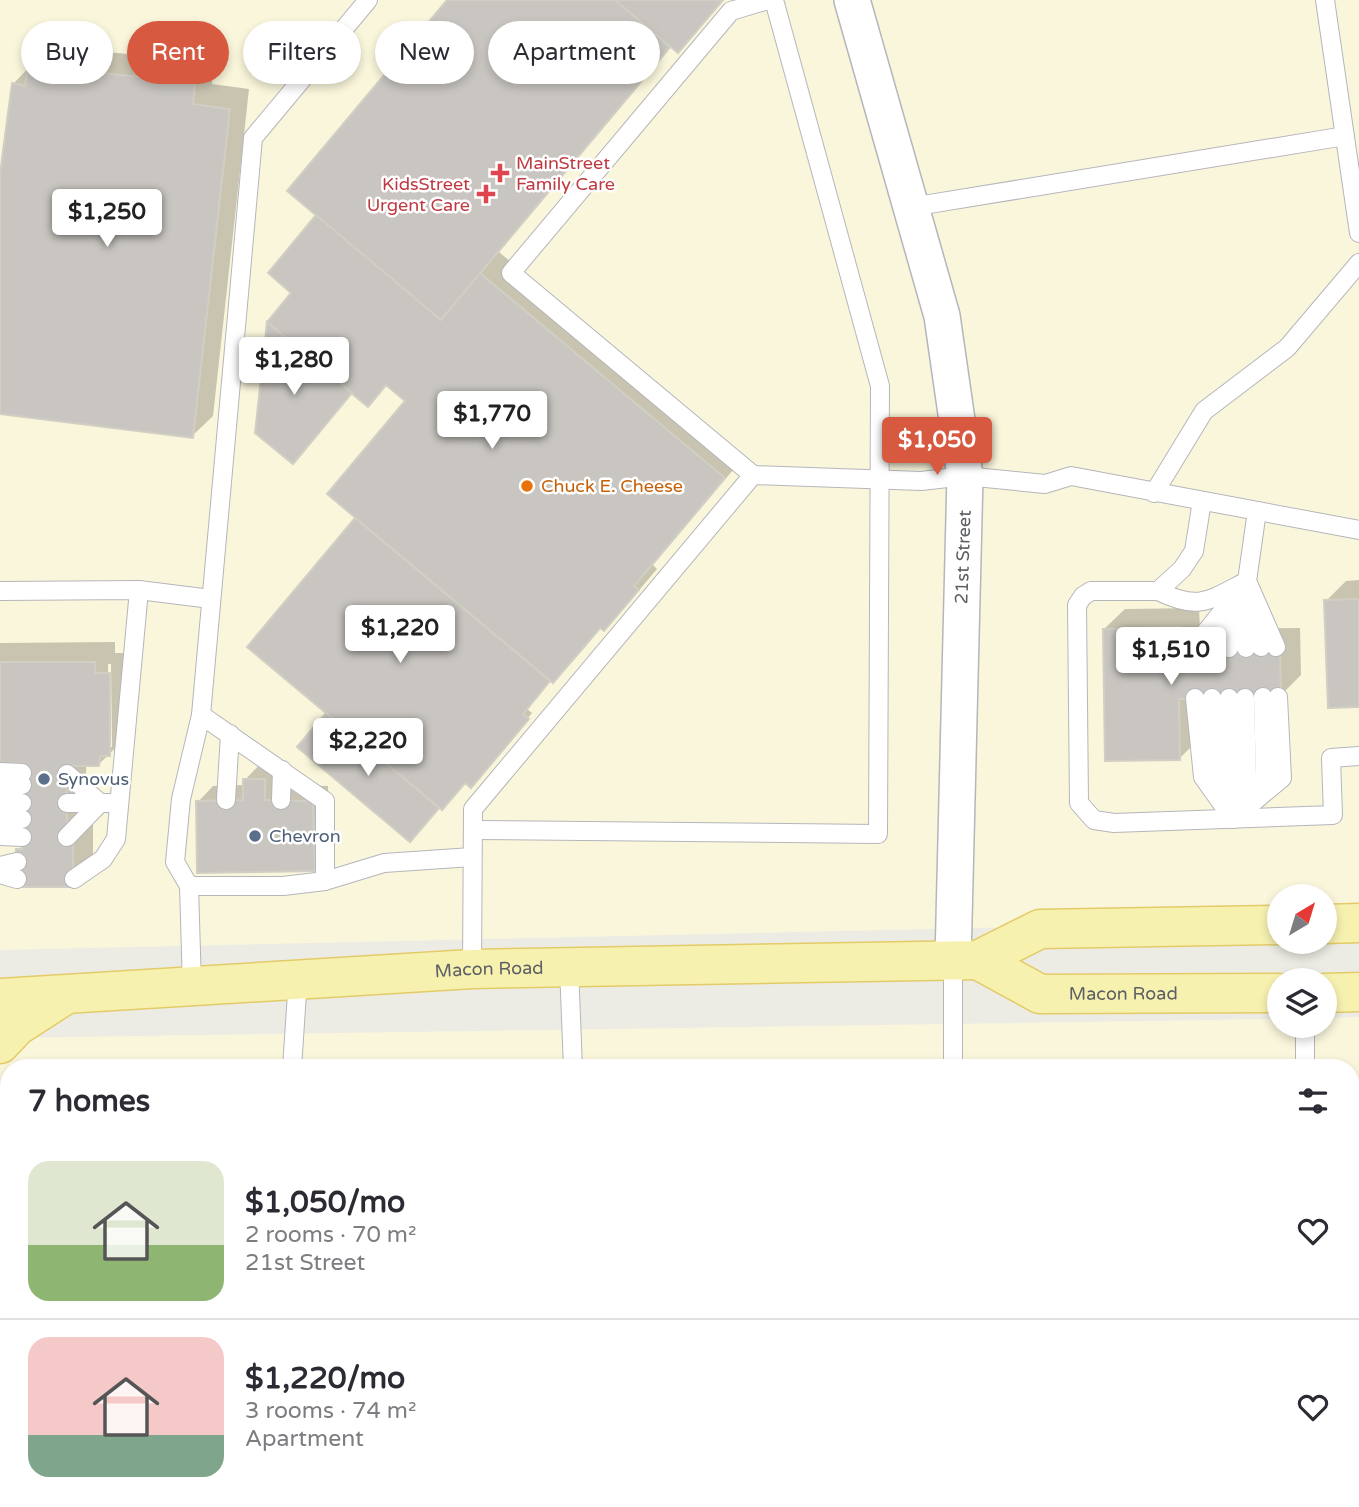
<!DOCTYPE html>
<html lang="en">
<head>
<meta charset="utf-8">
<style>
  :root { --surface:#fff; --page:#f2f2f3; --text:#2b2b33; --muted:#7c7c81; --line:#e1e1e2; --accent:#d75940 }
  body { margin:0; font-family:"Varela Round",sans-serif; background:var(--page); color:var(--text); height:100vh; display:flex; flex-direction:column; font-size:26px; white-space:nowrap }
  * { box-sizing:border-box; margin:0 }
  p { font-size:23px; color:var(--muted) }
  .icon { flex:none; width:38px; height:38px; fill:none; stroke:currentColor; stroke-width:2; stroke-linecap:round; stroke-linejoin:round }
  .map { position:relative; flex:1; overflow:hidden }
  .drawer { position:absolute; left:0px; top:1059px; width:1360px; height:450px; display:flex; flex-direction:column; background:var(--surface); border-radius:28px 28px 0 0; box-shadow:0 4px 10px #0003 }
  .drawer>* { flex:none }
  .guide { position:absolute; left:21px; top:21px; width:700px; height:63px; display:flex; gap:14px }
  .needle { width:46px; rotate:38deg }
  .tools { position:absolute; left:1267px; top:884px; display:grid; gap:14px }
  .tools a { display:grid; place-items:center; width:70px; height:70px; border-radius:50%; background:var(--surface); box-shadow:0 4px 10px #0003; font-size:35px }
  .price { position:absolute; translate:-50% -60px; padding:0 16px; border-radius:7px; background:#fff; color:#222; font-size:23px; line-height:46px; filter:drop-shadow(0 2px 4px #0008) }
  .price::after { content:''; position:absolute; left:50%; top:42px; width:21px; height:16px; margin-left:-10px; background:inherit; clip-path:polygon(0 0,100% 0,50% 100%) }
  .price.on { background:var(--accent); color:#fff }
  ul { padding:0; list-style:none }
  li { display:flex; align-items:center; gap:21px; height:175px; padding:0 28px }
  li+li { border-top:2px solid var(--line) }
  li span { display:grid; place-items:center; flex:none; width:196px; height:140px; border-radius:21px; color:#555 }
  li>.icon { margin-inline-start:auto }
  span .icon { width:84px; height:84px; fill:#fffc; stroke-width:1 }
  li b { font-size:30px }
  h2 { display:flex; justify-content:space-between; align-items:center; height:84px; padding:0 28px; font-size:30px }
  .pill { padding:0 24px; border-radius:32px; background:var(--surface); box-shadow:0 4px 10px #0003; font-size:24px; line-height:63px }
  .pill.on { background:var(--accent); color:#fff }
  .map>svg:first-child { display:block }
  .commercial { fill:#faf6dc; fill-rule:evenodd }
  .shadow { fill:#0003; fill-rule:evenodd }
  .building { fill:#c9c6c1; stroke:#d1cec3; stroke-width:2 }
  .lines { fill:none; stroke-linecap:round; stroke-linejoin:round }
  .service-casing { stroke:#b5b6ba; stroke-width:20 }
  .minor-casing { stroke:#b5b6ba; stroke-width:38 }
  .primary-casing { stroke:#e3cb68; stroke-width:41 }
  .service { stroke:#fff; stroke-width:18 }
  .minor { stroke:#fff; stroke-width:35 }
  .primary { stroke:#f7f1b0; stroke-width:38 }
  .health-dot { fill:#e0444e; stroke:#fff; stroke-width:2.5 }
  .food-dot { fill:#e8710a; stroke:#fff; stroke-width:2.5 }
  .service-dot { fill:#5c6f8a; stroke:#fff; stroke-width:2.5 }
  .labels { text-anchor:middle; stroke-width:5; stroke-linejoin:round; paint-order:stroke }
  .health-label { font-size:18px; fill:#be3a42; stroke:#fff; text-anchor:start }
  .food-label { font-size:18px; fill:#c56008; stroke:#fff; text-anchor:start }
  .street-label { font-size:18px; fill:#5c5f63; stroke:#fff }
  .service-label { font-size:18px; fill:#4e5e75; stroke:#fff; text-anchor:start }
</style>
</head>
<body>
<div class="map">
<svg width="1359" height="1507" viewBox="0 0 1359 1507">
  <rect width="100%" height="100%" fill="#edece4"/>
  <g class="commercial">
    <polygon points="0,0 1359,0 1359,920 1325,920 1325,896 1279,896 1279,921 0,950"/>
    <path d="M 1359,1017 L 1359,1507 L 0,1507 L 0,1038 L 1279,1019 L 1279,1026 L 1325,1026 L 1325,1018 ZM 9,1068 L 1351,1068 L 1351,1500 L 9,1500 Z"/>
  </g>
  <g class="shadow">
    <polygon points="449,0 724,0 678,51 672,46 499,252 744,457 653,565 657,569 624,608 604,629 602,627 573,661 553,681 550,679 526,708 532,713 475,782 465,781 439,806 415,835 328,713 250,647 358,518 407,401 388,384 368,404 353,392 293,461 294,293 318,215"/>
    <polygon points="50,46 214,63 212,84 249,89 213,416 192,436 0,412 0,187 13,84"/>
    <polygon points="1359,580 1359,705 1326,601 1346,581"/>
    <polygon points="1199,608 1200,629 1300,628 1301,675 1280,696 1199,697 1200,738 1180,758 1104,629 1125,609"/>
    <path d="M 115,642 L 115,653 L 129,653 L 130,734 L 99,764 L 86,764 L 87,825 L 93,825 L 93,865 L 73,886 L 18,850 L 24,844 L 23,761 L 0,761 L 0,643 ZM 108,664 L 111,664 L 112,747 L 108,747 Z"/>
    <polygon points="260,764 279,765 280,785 328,786 329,854 314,869 198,802 213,786 245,785 245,780"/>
    <polygon points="1351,1481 1359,1481 1359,1507 35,1507 36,1500 1351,1500"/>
  </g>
  <g class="building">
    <polygon points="447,0 615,0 670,47 441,320 287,191"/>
    <polygon points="615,0 723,0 678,53"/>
    <polygon points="28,65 195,83 193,104 230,109 193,438 0,414 0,174 12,83 25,86"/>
    <polygon points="316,215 441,320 480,273 725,478 634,586 639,590 604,631 600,628 553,683 327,494 405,401 386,385 368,407 267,322 291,293 268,273"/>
    <polygon points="267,322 352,393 293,464 255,433"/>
    <polygon points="355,518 550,681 523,714 529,719 471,788 465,783 442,810 247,647"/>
    <polygon points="1359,599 1359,707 1328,708 1324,600"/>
    <polygon points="1180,627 1180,649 1280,647 1281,697 1179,699 1180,760 1105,761 1103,629"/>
    <polygon points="0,662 95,662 95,673 110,673 110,756 100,756 99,766 67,766 67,845 73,844 73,887 17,887 16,849 22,849 22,763 0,763"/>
    <polygon points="326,713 439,808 410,842 297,747"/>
    <polygon points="243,779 265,779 265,800 313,801 315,871 197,873 196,801 243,800"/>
    <polygon points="34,1500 1359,1501 1359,1507 34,1507"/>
  </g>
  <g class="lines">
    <defs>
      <g id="service">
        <polyline points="368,0 253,138 201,715 181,799 175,862 189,886 283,886 325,881 384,863 472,857"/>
        <polyline points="1325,0 1359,233"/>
        <polyline points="911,207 1345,136"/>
        <polyline points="753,475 921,481 965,476 1045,484 1071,476 1359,530"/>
        <polyline points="1154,493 1204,411 1287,348 1359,263"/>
        <polyline points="1202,501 1194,551 1182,569 1158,591 1091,591 1083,596 1077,605 1079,803 1094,820 1114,823 1333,815 1331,758 1359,756"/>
        <polyline points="1247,581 1276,647"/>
        <polyline points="0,591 139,590 211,599"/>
        <path d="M 1158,591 C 1199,611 1208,601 1247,581"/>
        <polyline points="1255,619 1261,647"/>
        <polyline points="1193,648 1242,587"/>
        <polyline points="1211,648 1225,621"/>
        <polyline points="1229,648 1247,581 1257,511"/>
        <polyline points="1246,648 1246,613"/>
        <polyline points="1195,698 1203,777 1233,819"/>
        <polyline points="1212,698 1217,779 1224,796"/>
        <polyline points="1229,698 1233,808"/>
        <polyline points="201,715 325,801 325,881"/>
        <polyline points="0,772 22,773"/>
        <polyline points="67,774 100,803"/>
        <polyline points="0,786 22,785"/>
        <polyline points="1250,796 1265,776 1263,697"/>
        <polyline points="226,800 230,734"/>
        <polyline points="281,800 282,770"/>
        <polyline points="1239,802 1247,777 1245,698"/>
        <polyline points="0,803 22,803"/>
        <polyline points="67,803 119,803"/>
        <polyline points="0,819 22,819"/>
        <polyline points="1233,819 1282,778 1278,697"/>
        <polyline points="473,830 878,834 880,386 774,0"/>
        <polyline points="0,836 22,837"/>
        <polyline points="67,837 100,803"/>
        <polyline points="0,866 17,862"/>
        <polyline points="0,874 17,879"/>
        <polyline points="74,879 103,859 116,839 139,590"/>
        <polyline points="189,886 192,986"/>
        <polyline points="569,967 573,1068"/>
        <polyline points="472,969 473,809 753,475 511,273 731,11 768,0"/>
        <polyline points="292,1068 298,978"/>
        <polyline points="953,1068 953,960"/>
        <polyline points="1305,1068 1305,1026"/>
        <polyline points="1351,1318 1359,1318"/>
        <polyline points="1351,1466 1359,1466"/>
        <polyline points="1,1473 9,1128"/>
      </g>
      <polyline id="minor" points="852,0 942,316 965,476 953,960"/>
      <g id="primary">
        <polyline points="1325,924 1359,923"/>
        <path id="s1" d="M 978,960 L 1040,994 L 1279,993"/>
        <polyline points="1325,993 1359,992"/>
        <path id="s2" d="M 0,998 L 472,969 L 978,960 L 1040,929 L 1279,925"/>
        <polyline points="0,1044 17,1026 65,995"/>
      </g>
    </defs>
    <use href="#service" class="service-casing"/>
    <use href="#minor" class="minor-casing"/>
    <use href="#primary" class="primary-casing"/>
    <use href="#service" class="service"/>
    <use href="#minor" class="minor"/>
    <use href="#primary" class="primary"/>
  </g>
  <g class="health-dot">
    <path d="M496.5 162.5h7v7h7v7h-7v7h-7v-7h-7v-7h7z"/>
    <path d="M482.5 183.5h7v7h7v7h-7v7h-7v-7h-7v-7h7z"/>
  </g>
  <circle class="food-dot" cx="527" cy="486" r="7"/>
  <g class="service-dot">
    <circle cx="44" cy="779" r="7"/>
    <circle cx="255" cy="836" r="7"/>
  </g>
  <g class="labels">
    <g class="health-label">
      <text x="516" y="169">MainStreet<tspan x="516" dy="21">Family Care</tspan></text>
      <text x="470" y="190" text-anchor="end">KidsStreet<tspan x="470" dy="21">Urgent Care</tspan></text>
    </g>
    <g class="food-label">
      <text x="541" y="492">Chuck E. Cheese</text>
    </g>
    <g class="street-label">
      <text transform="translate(963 557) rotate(-88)" y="6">21st Street</text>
      <text dy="6" stroke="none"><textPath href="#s2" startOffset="490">Macon Road</textPath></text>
      <text dy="6" stroke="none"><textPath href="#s1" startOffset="154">Macon Road</textPath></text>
    </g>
    <g class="service-label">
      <text x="58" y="785">Synovus</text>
      <text x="269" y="842">Chevron</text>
    </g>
  </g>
</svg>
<div class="tools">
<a><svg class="needle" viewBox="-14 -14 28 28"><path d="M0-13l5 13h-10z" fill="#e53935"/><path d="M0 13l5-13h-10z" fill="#7c7c81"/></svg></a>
<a><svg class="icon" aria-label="layers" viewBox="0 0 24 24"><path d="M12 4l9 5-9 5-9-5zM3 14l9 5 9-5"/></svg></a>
</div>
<b class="price" style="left:107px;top:249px">$1,250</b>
<b class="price" style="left:294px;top:397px">$1,280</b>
<b class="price" style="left:492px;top:451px">$1,770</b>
<b class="price on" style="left:937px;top:477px">$1,050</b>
<b class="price" style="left:400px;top:665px">$1,220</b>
<b class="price" style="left:1171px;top:687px">$1,510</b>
<b class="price" style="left:368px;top:778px">$2,220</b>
<div class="guide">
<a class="pill">Buy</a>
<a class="pill on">Rent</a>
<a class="pill">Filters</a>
<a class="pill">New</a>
<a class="pill">Apartment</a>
</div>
<section class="drawer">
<h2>7 homes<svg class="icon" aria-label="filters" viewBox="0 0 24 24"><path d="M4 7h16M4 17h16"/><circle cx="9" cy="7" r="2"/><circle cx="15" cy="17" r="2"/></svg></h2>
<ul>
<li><span style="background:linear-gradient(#dfe7d0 60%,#8fb573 0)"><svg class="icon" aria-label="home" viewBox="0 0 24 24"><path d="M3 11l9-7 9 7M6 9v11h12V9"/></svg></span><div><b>$1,050/mo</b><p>2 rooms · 70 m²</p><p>21st Street</p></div><svg class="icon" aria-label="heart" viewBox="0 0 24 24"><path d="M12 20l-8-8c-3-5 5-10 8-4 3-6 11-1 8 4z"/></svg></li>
<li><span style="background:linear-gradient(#f6c9c9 70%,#7fa58c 0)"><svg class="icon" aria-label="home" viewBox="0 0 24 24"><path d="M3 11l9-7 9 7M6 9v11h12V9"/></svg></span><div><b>$1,220/mo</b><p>3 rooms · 74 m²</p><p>Apartment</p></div><svg class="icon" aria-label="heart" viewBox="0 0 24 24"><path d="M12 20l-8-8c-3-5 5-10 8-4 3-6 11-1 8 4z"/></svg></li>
</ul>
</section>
</div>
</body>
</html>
